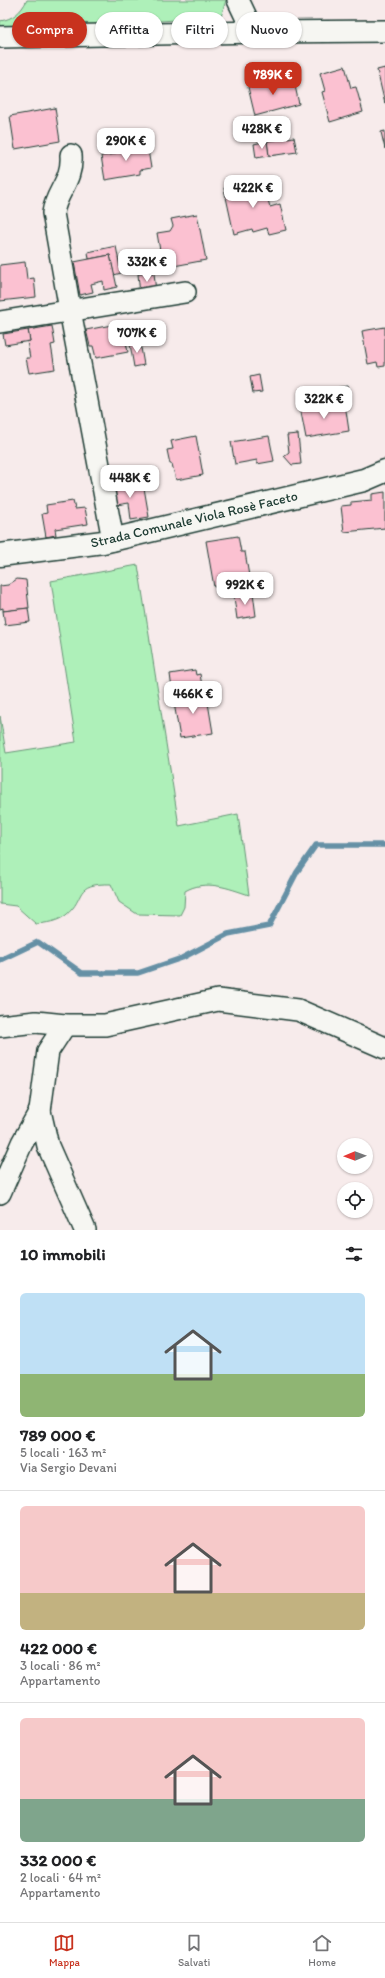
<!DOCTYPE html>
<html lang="it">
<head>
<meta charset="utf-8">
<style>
  :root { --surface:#fff; --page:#f2f2f2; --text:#202124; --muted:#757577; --line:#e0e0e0; --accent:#c8321e }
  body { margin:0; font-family:Itim,sans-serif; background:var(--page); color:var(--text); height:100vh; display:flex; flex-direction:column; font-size:15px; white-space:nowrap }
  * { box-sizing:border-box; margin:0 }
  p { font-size:13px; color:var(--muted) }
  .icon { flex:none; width:22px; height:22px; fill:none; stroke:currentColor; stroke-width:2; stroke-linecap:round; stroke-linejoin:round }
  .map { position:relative; height:1230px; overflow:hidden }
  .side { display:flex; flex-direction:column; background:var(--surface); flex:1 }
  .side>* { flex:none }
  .hud { position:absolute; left:12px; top:12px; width:361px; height:36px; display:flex; gap:8px }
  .needle { width:26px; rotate:269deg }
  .fabs { position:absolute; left:337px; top:1138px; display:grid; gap:8px }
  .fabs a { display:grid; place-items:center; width:36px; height:36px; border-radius:50%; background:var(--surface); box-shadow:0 1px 3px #0004; font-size:20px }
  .price { position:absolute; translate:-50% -34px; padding:0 9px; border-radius:8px; background:#fff; color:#222; font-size:13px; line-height:26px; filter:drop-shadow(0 1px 2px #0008) }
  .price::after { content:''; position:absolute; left:50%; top:24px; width:12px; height:9px; margin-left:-6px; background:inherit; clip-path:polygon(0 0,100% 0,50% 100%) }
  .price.on { background:var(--accent); color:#fff }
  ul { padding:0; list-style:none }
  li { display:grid; align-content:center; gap:8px; height:212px; padding:0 20px }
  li+li { border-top:1px solid var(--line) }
  li span { display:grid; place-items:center; height:124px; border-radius:6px; color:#555 }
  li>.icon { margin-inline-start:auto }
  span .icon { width:72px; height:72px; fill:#fffc; stroke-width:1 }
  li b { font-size:17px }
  h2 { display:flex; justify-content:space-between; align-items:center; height:48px; padding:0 20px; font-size:17px }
  .chip { padding:0 14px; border-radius:18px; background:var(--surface); box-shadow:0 1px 3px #0004; font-size:14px; line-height:36px }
  .chip.on { background:var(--accent); color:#fff }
  .menu { display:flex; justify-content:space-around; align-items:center; height:56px; border-top:1px solid var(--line); background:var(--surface); font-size:11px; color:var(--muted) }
  .menu a { display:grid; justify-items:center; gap:2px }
  .menu .on { color:var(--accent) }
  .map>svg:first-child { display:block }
  .green { fill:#aef0b9; stroke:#669676 }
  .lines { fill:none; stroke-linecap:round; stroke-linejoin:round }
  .stream { stroke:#6590a5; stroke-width:5.5 }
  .building { fill:#fbc1d1; stroke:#1f3d34 }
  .minor-casing { stroke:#1f3d34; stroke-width:24 }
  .tertiary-casing { stroke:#1f3d34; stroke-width:25 }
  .minor { stroke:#f6f6f2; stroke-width:21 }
  .tertiary { stroke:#f6f6f2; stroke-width:22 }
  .labels { text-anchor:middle; stroke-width:3; stroke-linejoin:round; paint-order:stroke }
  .street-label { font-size:14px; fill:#1f3d34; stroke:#f6f6f2 }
</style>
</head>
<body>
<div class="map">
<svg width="385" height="1230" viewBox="0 0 385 1230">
  <rect width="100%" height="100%" fill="#f7ebeb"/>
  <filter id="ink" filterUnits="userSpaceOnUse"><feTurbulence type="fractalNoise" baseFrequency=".025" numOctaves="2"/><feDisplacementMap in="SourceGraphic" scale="8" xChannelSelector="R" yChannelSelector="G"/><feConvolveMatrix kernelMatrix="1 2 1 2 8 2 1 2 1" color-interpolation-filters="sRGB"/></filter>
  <g filter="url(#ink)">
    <g class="green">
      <path d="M 27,0 L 226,0 L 221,17 L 85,26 L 0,26 L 0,21 C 13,19 21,12 27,0 Z"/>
      <path d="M 138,565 L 179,826 L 238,814 L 249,895 C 228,888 206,879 185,891 L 184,907 L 180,915 L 137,914 L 119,902 L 111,884 C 72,883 87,898 66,915 C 57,922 46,923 36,924 L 16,906 L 0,904 L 0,716 L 6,753 L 76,742 L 51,581 Z"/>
    </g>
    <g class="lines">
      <polyline class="stream" points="0,960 38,942 82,973 138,973 182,958 228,934 269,926 297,872 316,845 385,845"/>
    </g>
    <g class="building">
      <polygon points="345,66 351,88 356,87 363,112 330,122 322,92 325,91 320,73"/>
      <polygon points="385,68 385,104 377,70"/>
      <polygon points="293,77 299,104 255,116 248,87"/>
      <polygon points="55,108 60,141 15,149 10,116"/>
      <polygon points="385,131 385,149 381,132"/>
      <polygon points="294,137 297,152 269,156 267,141"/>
      <polygon points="267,141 269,156 256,158 254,144"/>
      <polygon points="147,144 151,168 140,170 140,174 105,180 101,156 115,154 115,150"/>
      <polygon points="260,180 264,197 267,196 270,207 280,204 286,230 269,234 267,228 253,232 252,229 234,234 224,188"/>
      <polygon points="197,214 206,260 163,268 157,233 170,231 173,226 171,219"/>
      <polygon points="116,246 121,273 114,275 110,255 89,259 88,252"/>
      <polygon points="110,255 117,287 104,290 103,281 91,284 93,292 80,295 74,262"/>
      <polygon points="25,262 27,279 34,278 36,297 0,301 0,265"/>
      <polygon points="154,273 156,292 140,294 138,274"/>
      <polygon points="122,323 128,352 96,358 93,346 90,346 86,330"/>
      <polygon points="137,323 139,336 129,337 127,325"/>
      <polygon points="52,326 55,344 51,345 55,369 29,373 26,358 30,358 27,341 30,341 28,330"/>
      <polygon points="385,327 385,366 378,367 377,362 368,364 362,331"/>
      <polygon points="28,330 30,341 5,345 3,334"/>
      <polygon points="140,342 144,365 134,367 130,344"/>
      <polygon points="259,375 262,392 253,393 250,377"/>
      <polygon points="348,386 349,394 335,396 334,388"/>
      <polygon points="327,390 328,398 315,400 314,392"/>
      <polygon points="316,404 316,409 345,404 349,431 306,438 300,407"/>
      <polygon points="298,434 301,464 292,465 284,456 289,452 287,435"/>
      <polygon points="196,436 203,475 176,480 172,464 170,464 167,450 173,449 171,441"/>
      <polygon points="269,436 274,461 257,464 257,460 235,464 231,442"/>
      <polygon points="143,482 149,517 131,520 129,503 110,506 107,488"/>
      <polygon points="385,492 385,528 344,532 341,506 351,505 351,502 372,500 372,494"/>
      <polygon points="73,501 75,509 85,508 88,524 55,529 56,535 46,537 42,514 47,513 46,505"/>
      <polygon points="238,536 241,552 245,552 250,582 214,587 206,541"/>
      <polygon points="17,579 26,580 29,608 3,611 3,608 0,609 0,586 8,585"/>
      <polygon points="253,593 256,616 237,619 234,597"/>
      <polygon points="28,608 30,622 5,625 3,611"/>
      <polygon points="195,670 196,675 200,674 203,692 173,697 170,674"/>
      <polygon points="206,691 213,733 180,738 173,697"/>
    </g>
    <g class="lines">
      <defs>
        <g id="minor">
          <polyline points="238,0 248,21 266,32 385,31"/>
          <polyline points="0,37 266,32"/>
          <path d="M 71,155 C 73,181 56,191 53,213 L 70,310 L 113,540"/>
          <polyline points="0,322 185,292"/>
          <polyline points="65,1025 48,1051 40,1111 48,1146 85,1230"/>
          <polyline points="0,1026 36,1022 65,1025 105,1025 218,1000 298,1010 385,1048"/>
          <polyline points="0,1193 22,1143 40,1111"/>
        </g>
        <polyline id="tertiary" points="0,555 103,542 364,480 385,471"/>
      </defs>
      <use href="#minor" class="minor-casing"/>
      <use href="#tertiary" class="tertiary-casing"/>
      <use href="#minor" class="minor"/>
      <use href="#tertiary" class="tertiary"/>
    </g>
  </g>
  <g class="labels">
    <g class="street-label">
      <text transform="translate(194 519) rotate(-13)" y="5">Strada Comunale Viola Rosè Faceto</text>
    </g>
  </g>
</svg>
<div class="fabs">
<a><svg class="needle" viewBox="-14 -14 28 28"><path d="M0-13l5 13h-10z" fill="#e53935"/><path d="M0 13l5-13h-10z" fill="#757577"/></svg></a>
<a><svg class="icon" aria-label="locate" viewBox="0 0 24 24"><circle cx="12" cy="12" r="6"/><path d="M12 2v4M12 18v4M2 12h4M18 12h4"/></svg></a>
</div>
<b class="price on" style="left:273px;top:96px">789K €</b>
<b class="price" style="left:262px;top:150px">428K €</b>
<b class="price" style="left:126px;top:162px">290K €</b>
<b class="price" style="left:253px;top:209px">422K €</b>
<b class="price" style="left:147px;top:283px">332K €</b>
<b class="price" style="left:137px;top:354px">707K €</b>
<b class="price" style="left:324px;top:420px">322K €</b>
<b class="price" style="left:130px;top:499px">448K €</b>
<b class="price" style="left:245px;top:606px">992K €</b>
<b class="price" style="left:193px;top:715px">466K €</b>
<div class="hud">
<a class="chip on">Compra</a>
<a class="chip">Affitta</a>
<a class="chip">Filtri</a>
<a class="chip">Nuovo</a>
</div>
</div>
<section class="side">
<h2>10 immobili<svg class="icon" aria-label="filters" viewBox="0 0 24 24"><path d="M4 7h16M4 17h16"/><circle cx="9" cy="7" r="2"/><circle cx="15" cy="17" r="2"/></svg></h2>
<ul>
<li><span style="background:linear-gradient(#bfe0f5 65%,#8fb573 0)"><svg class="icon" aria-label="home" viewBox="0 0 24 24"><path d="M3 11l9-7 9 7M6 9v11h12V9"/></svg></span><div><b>789 000 €</b><p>5 locali · 163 m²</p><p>Via Sergio Devani</p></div></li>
<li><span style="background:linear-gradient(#f6c9c9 70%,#c2b280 0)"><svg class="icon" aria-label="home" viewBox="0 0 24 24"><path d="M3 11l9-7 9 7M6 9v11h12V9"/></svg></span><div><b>422 000 €</b><p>3 locali · 86 m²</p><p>Appartamento</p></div></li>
<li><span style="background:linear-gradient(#f6c9c9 65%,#7fa58c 0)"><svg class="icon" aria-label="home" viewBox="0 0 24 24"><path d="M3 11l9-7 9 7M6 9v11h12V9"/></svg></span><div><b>332 000 €</b><p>2 locali · 64 m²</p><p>Appartamento</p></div></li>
</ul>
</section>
<nav class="menu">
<a class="on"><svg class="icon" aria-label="map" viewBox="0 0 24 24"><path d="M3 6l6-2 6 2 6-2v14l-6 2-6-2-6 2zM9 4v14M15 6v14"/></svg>Mappa</a>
<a><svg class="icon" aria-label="saved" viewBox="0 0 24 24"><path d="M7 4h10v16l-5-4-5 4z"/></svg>Salvati</a>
<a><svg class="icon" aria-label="home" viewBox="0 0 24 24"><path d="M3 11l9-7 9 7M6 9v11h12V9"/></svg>Home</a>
</nav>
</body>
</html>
